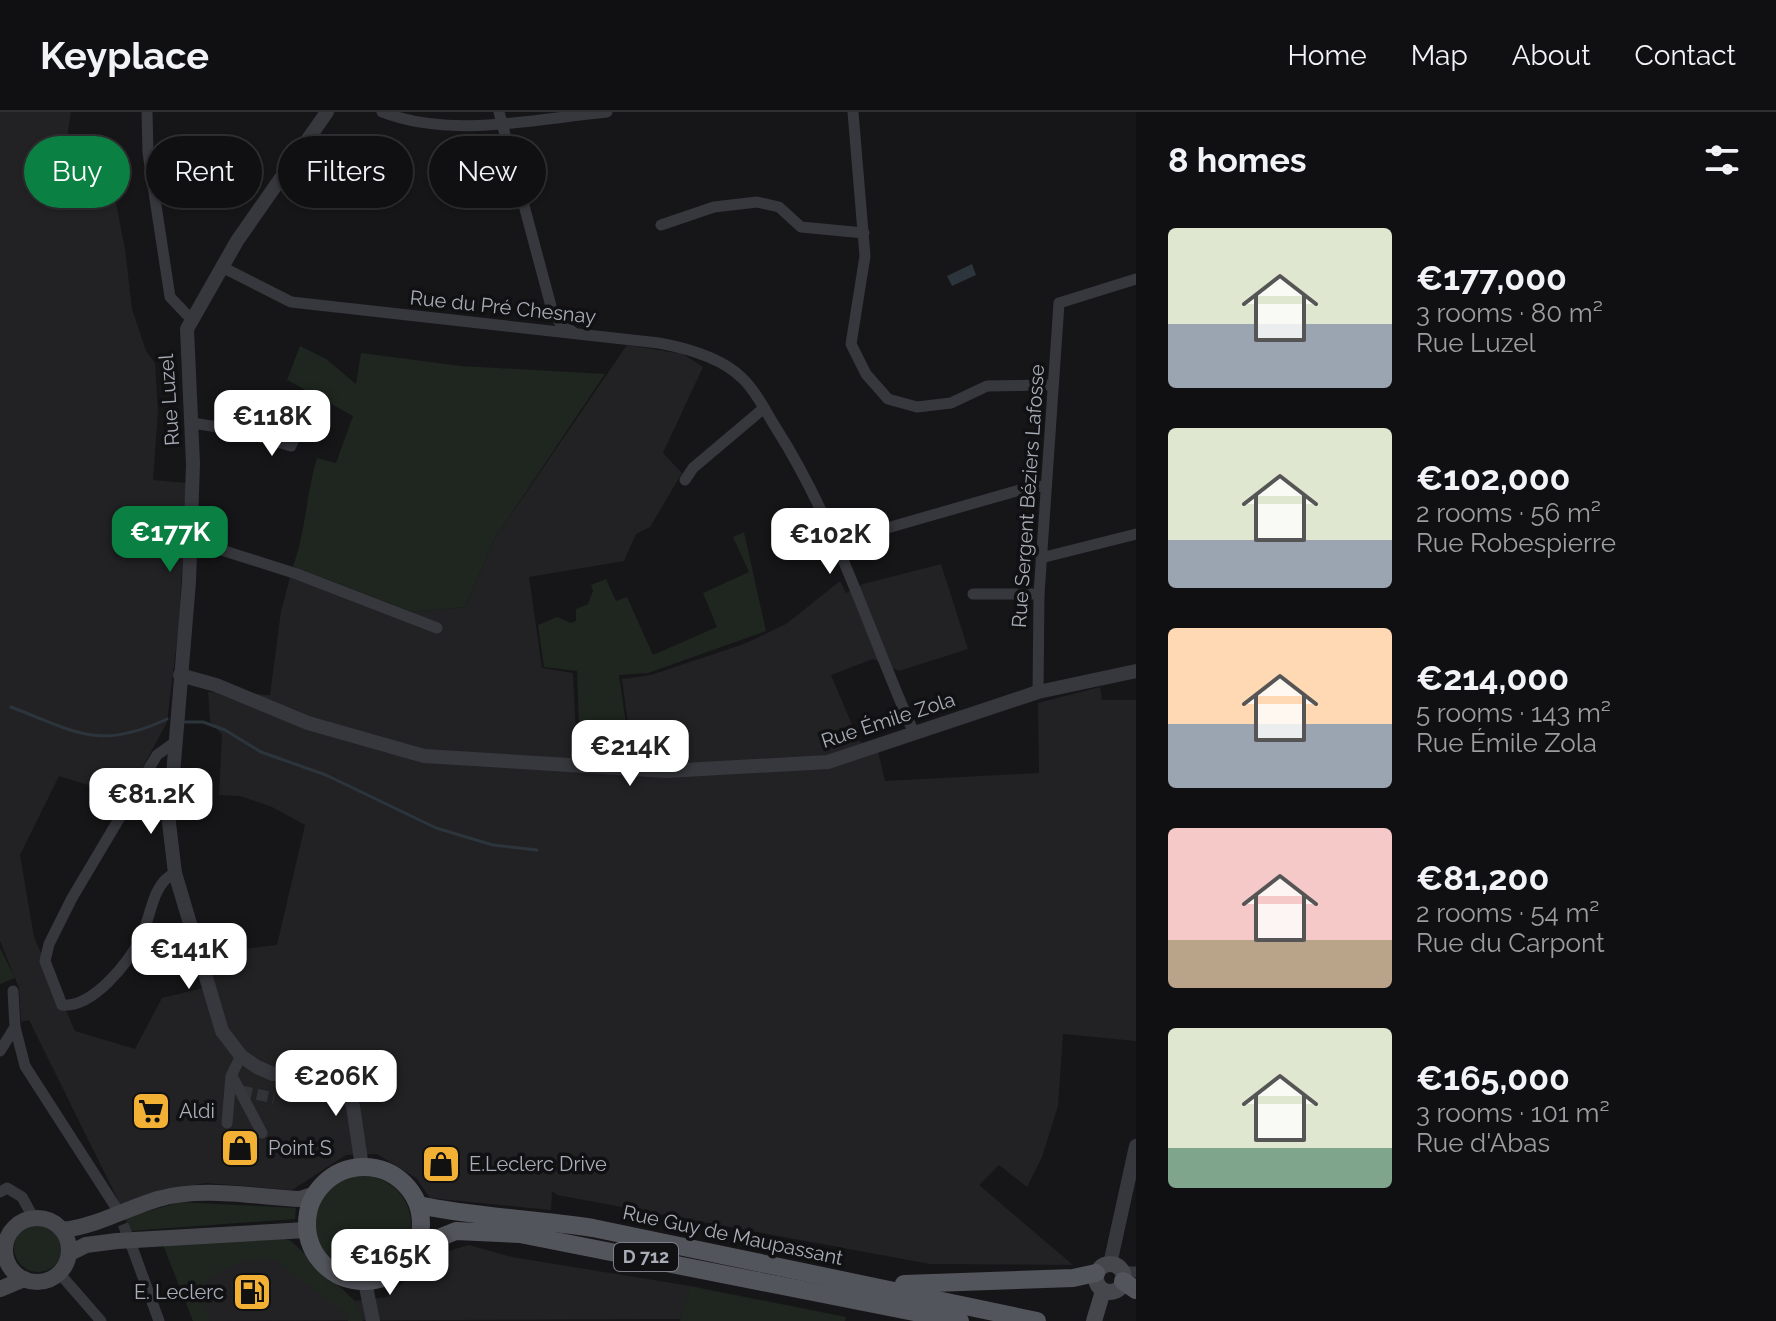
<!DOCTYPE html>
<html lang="en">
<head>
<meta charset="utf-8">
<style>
  :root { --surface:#101012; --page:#19191b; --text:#f1f3f6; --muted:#9c9d9f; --line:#303032; --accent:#0b8043 }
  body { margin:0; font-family:Raleway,sans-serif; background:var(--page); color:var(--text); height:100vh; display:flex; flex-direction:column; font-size:30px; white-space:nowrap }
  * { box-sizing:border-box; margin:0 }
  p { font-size:26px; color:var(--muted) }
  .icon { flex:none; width:44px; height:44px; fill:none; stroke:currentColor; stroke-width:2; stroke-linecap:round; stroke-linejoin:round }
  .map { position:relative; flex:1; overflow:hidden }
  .details { display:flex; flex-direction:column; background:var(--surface); width:640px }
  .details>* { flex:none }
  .guide { position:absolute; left:24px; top:24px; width:760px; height:72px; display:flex; gap:16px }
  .price { position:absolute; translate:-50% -68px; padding:0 18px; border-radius:16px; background:#fff; color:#222; font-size:26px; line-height:52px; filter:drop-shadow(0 2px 4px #0008) }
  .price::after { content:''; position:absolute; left:50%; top:48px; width:24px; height:18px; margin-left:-12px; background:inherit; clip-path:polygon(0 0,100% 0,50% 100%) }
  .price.current { background:var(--accent); color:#fff }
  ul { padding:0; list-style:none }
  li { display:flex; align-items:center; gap:24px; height:200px; padding:0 32px }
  li span { display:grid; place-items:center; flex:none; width:224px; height:160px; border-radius:8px; color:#555 }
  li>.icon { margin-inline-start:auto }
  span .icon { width:96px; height:96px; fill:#fffc; stroke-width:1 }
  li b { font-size:34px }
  h2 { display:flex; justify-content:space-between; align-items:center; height:96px; padding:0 32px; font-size:34px }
  .chip { padding:0 28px; border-radius:36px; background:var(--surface); box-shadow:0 2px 6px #0004,0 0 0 2px var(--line); font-size:28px; line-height:72px }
  .chip.current { background:var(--accent); color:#fff }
  header { display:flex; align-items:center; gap:48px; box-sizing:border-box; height:112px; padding:0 40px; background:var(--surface); border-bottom:2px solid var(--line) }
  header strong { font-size:38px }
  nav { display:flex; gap:44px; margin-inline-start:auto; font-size:28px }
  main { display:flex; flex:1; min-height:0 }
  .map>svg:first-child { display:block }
  .built { fill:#222225 }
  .green { fill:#1e261f }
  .water { fill:#2c353c }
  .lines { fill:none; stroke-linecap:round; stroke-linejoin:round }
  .stream { stroke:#2c353c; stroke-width:3 }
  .minor-tunnel { stroke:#333438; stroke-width:11; stroke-dasharray:11 5.5; stroke-linecap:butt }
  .minor { stroke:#37383d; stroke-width:11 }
  .tertiary { stroke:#37383d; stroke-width:14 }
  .secondary { stroke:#45474d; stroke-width:16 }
  .primary { stroke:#53555c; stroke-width:18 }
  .labels { text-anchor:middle; stroke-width:7; stroke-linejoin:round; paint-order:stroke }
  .shield { fill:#111113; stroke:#7b7e86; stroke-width:2 }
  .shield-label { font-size:18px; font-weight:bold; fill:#a8adb8 }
  .street-label { font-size:20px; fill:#a8adb8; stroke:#111113 }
  .poi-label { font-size:20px; fill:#a8adb8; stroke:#111113; text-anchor:start }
</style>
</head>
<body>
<header>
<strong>Keyplace</strong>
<nav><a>Home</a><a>Map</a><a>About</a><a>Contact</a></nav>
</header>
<main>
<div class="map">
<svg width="1136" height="1209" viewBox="0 0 1136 1209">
  <rect width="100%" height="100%" fill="#161618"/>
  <g class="built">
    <polygon points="0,0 71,0 63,52 110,61 125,137 132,197 146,239 155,251 158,299 153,368 186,371 179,513 167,610 127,685 59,664 20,743 34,825 75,919 135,937 162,886 215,873 203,842 277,833 305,713 272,695 240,684 219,683 222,623 210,609 208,580 270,583 281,499 293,454 412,500 465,495 495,426 627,233 683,242 703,255 663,341 682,361 650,415 636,422 624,449 529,465 542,556 573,561 577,645 633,649 622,567 651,563 744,532 786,512 840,469 846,481 863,472 941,452 968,537 899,559 873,547 831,563 859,629 878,639 885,669 1039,661 1038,591 1100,575 1102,588 1136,588 1136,929 1063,922 1058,994 1042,1045 1027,1075 999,1053 979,1073 1073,1153 930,1152 557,1083 552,1079 551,1098 430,1086 416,1066 377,1042 346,1043 292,1078 205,1071 147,1083 121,1094 29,908 21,910 19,876 0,829"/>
    <polygon points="469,1133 512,1145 690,1174 682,1207 202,1209 178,1145 274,1137 345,1190 386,1185 434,1143"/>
  </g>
  <g class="green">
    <path d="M 300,234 L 326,247 L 356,272 L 361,241 L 461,254 L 605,262 L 495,426 L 465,495 L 412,500 L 293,454 C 306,419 306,382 317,346 L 336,351 L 353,304 L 287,268 Z"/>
    <polygon points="744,420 766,519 648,561 619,563 631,647 580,644 577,559 544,555 538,513 557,505 571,511 576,509 576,497 588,492 593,479 591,473 606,467 616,489 627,485 653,543 717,515 703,481 749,460 733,425"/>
    <polygon points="0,836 15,866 0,872"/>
    <circle cx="363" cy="1112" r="48"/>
    <polygon points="180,1090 296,1096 295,1107 130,1119 125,1106"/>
    <circle cx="38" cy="1136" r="24"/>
    <path d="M 279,1125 L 291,1129 L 354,1188 L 363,1209 L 348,1209 L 348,1204 L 276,1148 C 250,1142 214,1157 199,1178 L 210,1209 L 193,1209 L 163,1133 Z"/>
    <polygon points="690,1174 846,1205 845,1209 680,1209"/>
  </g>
  <polygon class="water" points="972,152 976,163 952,174 947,164"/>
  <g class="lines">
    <g class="stream">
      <path d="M 11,595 C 76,620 99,639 167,607"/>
      <polyline points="185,610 203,610 225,618 261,640 326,663 436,716 493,733 537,738"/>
    </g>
    <g class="minor-tunnel">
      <polyline points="241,979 274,986"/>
      <polyline points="117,1097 132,1135"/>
    </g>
    <g class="minor">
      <polyline points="147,0 148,41 170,185 191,207"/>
      <path d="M 382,0 C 451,27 534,7 607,0"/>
      <polyline points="499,0 552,198 560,211 573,220"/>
      <polyline points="853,0 865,144 851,232 866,262 888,287 917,295 951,291 987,274 1052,273"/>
      <polyline points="661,113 714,95 757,90 779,95 801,115 864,121"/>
      <path d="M 222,155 L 291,190 L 659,231 C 686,236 722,246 742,266 C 756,279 766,300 776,316 C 836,410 869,520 914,621"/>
      <polyline points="192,311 237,318 291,334 309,296"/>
      <polyline points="685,368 693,356 764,296"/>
      <polyline points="190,428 297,462 437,516"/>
      <polyline points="835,431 1030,375 1046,374"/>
      <polyline points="1041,446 1136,422"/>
      <polyline points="973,482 1039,482"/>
      <polyline points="1038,580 1039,482 1059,191 1136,167"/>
      <path d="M 174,631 L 157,643 L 72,786 L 49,832 L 45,849 L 62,893 C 93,896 128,851 141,826 C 151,805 152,771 175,761"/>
      <polyline points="15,915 25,954 117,1097"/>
      <polyline points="0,939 15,915 13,879"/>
      <polyline points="232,964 262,1021"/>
      <polyline points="227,1011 231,964 241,944"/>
      <polyline points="0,1080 7,1076 22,1085 33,1105"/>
      <polyline points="132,1135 159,1209"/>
      <polyline points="1123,1160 1136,1160"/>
      <polyline points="60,1162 101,1209"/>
    </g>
    <g class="tertiary">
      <polyline points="327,0 237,129 187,217 193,352 189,470 169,711 175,761 222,919 241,944 257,955 273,962 321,964 344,975 353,994 362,1055"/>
      <polyline points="180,563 216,573 308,611 424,644 666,659 828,650 1038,580 1136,559"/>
      <polyline points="1110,1152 1136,1034"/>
      <polyline points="365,1170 373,1209"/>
    </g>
    <g class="secondary">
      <circle cx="37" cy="1138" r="32"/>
      <path d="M 63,1118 C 97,1114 125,1097 158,1087 C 201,1074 256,1085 300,1087 L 315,1082"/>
      <polyline points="70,1141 86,1133 117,1129 306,1118"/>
      <circle cx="1110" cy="1166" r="14"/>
      <polyline points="0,1177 24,1167"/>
      <polyline points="1094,1209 1103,1179"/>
    </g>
    <g class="primary">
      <circle cx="364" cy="1112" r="57"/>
      <path d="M 418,1093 C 476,1105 535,1107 593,1116 L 1037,1209"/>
      <polyline points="416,1135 456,1119 520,1122 960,1209"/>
      <polyline points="1123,1169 1136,1178"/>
      <polyline points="904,1172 1073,1166 1096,1161"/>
    </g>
  </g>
  <defs>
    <symbol id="supermarket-square" viewBox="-11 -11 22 22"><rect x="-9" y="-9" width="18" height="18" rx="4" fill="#f2b134" stroke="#111113"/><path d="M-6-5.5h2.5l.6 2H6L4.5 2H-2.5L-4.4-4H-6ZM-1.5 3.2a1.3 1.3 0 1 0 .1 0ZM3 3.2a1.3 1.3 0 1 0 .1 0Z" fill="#111"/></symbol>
    <symbol id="shop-square" viewBox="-11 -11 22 22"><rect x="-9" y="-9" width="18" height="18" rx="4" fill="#f2b134" stroke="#111113"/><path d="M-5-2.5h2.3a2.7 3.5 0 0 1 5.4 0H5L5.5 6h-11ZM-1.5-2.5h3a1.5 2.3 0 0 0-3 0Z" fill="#111"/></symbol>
    <symbol id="fuel-square" viewBox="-11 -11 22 22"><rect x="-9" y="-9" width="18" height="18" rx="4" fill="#f2b134" stroke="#111113"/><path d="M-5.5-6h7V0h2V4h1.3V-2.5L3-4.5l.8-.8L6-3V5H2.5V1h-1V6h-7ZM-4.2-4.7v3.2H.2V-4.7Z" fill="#111"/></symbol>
  </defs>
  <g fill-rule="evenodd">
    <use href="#supermarket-square" x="129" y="977" width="44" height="44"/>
    <use href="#shop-square" x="218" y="1014" width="44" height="44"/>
    <use href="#shop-square" x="419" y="1030" width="44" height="44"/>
    <use href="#fuel-square" x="230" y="1158" width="44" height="44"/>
  </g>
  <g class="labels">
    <rect class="shield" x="614" y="1131" width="64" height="28" rx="6"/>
    <g class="shield-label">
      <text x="646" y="1151">D 712</text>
    </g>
    <g class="street-label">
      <text transform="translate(503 195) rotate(6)" y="7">Rue du Pré Chesnay</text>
      <text transform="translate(169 288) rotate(-94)" y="7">Rue Luzel</text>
      <text transform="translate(1028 384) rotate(-86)" y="7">Rue Sergent Béziers Lafosse</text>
      <text transform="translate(888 608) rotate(-18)" y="7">Rue Émile Zola</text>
      <text transform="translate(733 1123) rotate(12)" y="7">Rue Guy de Maupassant</text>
    </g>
    <g class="poi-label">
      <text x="179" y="1006">Aldi</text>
      <text x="268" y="1043">Point S</text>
      <text x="469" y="1059">E.Leclerc Drive</text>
      <text x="224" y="1187" text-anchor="end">E. Leclerc</text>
    </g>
  </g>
</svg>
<b class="price" style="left:272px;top:346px">€118K</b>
<b class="price current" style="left:170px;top:462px">€177K</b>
<b class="price" style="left:830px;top:464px">€102K</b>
<b class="price" style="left:630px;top:676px">€214K</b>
<b class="price" style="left:151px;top:724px">€81.2K</b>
<b class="price" style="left:189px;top:879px">€141K</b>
<b class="price" style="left:336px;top:1006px">€206K</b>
<b class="price" style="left:390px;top:1185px">€165K</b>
<div class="guide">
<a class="chip current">Buy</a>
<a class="chip">Rent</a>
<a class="chip">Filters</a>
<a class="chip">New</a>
</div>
</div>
<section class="details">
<h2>8 homes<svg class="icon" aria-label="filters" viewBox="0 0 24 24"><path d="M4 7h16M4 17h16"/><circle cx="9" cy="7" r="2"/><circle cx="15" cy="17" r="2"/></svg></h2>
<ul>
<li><span style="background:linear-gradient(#dfe7d0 60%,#9aa5b1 0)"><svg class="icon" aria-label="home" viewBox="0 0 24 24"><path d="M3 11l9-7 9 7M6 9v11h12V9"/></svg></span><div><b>€177,000</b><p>3 rooms · 80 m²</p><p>Rue Luzel</p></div></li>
<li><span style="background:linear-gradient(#dfe7d0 70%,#9aa5b1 0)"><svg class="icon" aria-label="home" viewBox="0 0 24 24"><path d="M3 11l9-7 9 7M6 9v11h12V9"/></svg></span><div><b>€102,000</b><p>2 rooms · 56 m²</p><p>Rue Robespierre</p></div></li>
<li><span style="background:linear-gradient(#ffd9b3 60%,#9aa5b1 0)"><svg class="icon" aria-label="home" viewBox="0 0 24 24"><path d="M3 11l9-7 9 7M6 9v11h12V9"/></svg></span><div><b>€214,000</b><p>5 rooms · 143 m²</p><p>Rue Émile Zola</p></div></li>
<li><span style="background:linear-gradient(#f6c9c9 70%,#b9a48a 0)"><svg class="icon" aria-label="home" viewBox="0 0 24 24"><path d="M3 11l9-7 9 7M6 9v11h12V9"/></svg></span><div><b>€81,200</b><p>2 rooms · 54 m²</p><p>Rue du Carpont</p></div></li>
<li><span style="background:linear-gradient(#dfe7d0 75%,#7fa58c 0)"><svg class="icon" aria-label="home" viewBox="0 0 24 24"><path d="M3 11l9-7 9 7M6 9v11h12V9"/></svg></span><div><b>€165,000</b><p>3 rooms · 101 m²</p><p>Rue d'Abas</p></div></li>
</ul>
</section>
</main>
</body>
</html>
